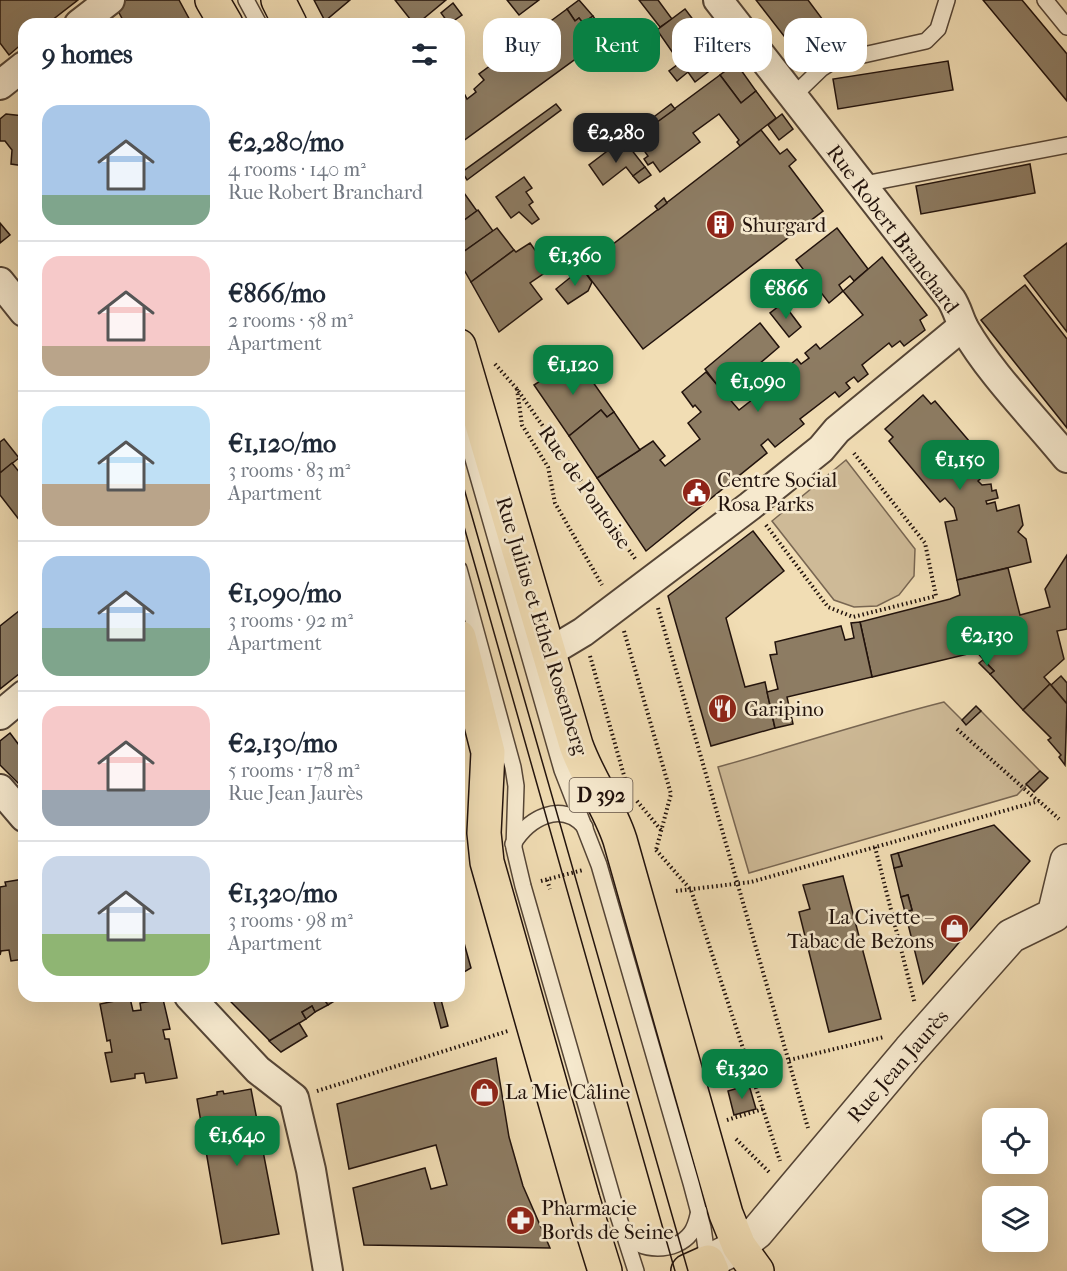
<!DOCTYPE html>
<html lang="en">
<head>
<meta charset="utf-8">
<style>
  :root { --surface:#fff; --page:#f2f2f3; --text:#1f2937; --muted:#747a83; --line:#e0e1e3; --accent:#0b8043 }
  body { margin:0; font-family:"IM FELL French Canon",serif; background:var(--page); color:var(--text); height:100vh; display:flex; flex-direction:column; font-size:22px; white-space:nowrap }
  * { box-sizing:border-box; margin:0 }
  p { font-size:20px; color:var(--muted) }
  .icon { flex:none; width:33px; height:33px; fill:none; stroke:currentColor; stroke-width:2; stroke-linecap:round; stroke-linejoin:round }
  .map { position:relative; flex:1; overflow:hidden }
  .sheet { position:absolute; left:18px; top:18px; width:447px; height:984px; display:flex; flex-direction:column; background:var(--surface); border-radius:18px; box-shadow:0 6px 24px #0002 }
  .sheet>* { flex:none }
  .banner { position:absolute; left:483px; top:18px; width:494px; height:54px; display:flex; gap:12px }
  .tools { position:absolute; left:982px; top:1108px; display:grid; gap:12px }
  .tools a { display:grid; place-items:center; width:66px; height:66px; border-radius:12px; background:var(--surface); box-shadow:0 6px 24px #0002; font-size:30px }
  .price { position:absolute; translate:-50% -51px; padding:0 14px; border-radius:12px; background:var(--accent); color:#fff; font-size:20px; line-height:39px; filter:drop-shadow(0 2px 3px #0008) }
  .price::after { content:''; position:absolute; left:50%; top:36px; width:18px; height:14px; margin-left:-9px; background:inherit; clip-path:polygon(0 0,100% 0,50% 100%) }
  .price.active { background:#222; color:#fff }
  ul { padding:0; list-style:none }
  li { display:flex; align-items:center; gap:18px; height:150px; padding:0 24px }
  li+li { border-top:2px solid var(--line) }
  li span { display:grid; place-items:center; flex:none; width:168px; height:120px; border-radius:18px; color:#555 }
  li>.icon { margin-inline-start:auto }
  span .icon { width:72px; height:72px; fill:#fffc; stroke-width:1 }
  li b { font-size:26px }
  h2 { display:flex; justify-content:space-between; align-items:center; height:72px; padding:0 24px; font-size:26px }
  .tag { padding:0 21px; border-radius:18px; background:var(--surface); box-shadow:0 6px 24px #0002; font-size:21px; line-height:54px }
  .tag.active { background:var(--accent); color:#fff }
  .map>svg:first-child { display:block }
  .green { fill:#ceba97; stroke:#786652; stroke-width:1.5 }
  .building { fill:#8d7c63; stroke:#21120c; stroke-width:1.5 }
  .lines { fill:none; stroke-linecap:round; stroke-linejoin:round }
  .service-casing { stroke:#554536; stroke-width:18 }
  .minor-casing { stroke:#554536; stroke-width:32 }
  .tertiary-casing { stroke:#554536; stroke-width:36 }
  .primary-casing { stroke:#21120c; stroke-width:36 }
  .path { stroke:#21120c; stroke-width:4; stroke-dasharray:1.5 3; stroke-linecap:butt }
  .service { stroke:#f6e9ce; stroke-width:15 }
  .minor { stroke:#f6e9ce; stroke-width:28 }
  .tertiary { stroke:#f6e9ce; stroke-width:33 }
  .primary { stroke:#f1ddb4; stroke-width:33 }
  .tram { stroke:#21120c; stroke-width:1.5 }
  .labels { text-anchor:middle; stroke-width:5; stroke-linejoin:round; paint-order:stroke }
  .shield { fill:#f6e9ce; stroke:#615246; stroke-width:1.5 }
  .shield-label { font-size:20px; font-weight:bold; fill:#21120c }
  .poi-label { font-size:21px; fill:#21120c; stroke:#f6e9ce; text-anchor:start }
  .street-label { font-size:21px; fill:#21120c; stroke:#f6e9ce }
</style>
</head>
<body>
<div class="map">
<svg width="1067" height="1271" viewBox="0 0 1067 1271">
  <rect width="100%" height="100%" fill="#f1ddb4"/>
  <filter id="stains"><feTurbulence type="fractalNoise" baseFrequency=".00333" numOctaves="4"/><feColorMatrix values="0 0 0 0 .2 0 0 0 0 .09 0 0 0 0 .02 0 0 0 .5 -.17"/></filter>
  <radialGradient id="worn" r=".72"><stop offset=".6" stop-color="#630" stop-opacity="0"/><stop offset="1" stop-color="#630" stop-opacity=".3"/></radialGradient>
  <g class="green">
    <polygon points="846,460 915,549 914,576 899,595 877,606 854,607 834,600 772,521"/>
    <path d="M 944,702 L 966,724 L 981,711 L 1040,771 L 1017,795 L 749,873 L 718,767 C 793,746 868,721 944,702 Z"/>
  </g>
  <g class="building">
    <polygon points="0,0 78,0 47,24 24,24 24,42 9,55 0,43"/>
    <polygon points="116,0 179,0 192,24 125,24 116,7"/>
    <polygon points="314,0 350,0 325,21"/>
    <polygon points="395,0 446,0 417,24 414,24"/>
    <polygon points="507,0 539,0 519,15"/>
    <polygon points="579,0 593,16 583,23 579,18 575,21 567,9"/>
    <polygon points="639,0 658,0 672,19 660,27"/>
    <polygon points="756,0 808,0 823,20 791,45"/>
    <polygon points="983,0 1022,0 1067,54 1067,101"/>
    <polygon points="453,3 462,15 449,24 441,13"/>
    <polygon points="567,9 575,21 579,18 583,23 593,16 607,36 459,144 459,99 465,95 467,99 476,92 474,89 484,80 479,74 502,57 506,63 545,36 550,32 544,26"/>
    <polygon points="685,9 704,34 675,56 657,30"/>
    <polygon points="544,26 550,32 506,63 502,57"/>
    <polygon points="703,35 708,42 680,62 675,56"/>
    <polygon points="716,36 730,55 695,82 688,72 677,81 669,71"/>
    <polygon points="948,61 953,90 838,109 833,79"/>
    <polygon points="736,63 756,91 741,103 720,75"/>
    <polygon points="720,75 741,103 756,91 776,118 740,146 737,142 739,140 719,114 693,133 700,142 660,172 653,162 648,165 644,159 648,156 635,138"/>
    <polygon points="556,104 561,110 467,180 462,172"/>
    <polygon points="671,104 675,109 635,138 631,134"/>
    <polygon points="6,114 24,116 24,166 11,164 12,150 5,141 0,141 0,119"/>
    <polygon points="782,114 793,129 779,140 768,125"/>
    <polygon points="761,130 780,154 787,149 796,160 789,166 823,211 643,349 582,268"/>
    <polygon points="624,139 627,144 614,154 610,149"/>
    <polygon points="627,144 645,167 633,176 626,167 603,185 589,165 610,149 614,154"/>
    <polygon points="1030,164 1035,193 921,214 916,186"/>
    <polygon points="645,167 651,175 639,183 633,176"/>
    <polygon points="524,177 532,188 526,192 533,202 529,205 539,219 532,224 519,212 511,218 496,197"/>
    <polygon points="459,186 477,211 459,224"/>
    <polygon points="664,198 667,203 658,210 655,206"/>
    <polygon points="478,210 493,231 459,255 459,224"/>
    <polygon points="0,223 10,235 0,243"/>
    <polygon points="497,228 514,250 471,282 459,261 459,255"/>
    <polygon points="837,228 868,269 854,281 850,276 839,285 843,291 829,303 796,260"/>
    <polygon points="530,243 549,270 530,283 542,299 499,332 471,282 514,250 516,252"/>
    <polygon points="1067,243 1067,332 1024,276"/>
    <polygon points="882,257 927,315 920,320 925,330 904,346 900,341 892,347 889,343 862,365 868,374 858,382 854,377 846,383 850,388 839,397 835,392 800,419 804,424 775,447 768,439 761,445 767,453 646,551 597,478 653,441 665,456 660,460 665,466 700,439 688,423 701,412 695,405 693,407 682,392 706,372 739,410 753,399 751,396 770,381 785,399 788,396 775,377 797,359 801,364 809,358 805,353 816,344 820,349 863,315 843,291"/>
    <polygon points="582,268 592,282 588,291 568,304 556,289"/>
    <polygon points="1025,285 1067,339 1067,428 981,320"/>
    <polygon points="783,303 801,327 789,337 770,313"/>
    <polygon points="760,323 779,347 724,394 705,369"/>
    <polygon points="576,358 614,412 607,417 601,410 569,436 534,385"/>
    <polygon points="923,395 931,404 935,401 987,462 983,466 988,472 978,481 982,485 991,484 992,491 996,490 998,498 986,501 987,504 995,502 997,511 1019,505 1023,525 1018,532 1026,539 1031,562 957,580 945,522 957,520 954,508 945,498 940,502 889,441 893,437 885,429"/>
    <polygon points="601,410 607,417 614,412 640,450 597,478 569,436"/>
    <polygon points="4,439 19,458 0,473 0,442"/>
    <polygon points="12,463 24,478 24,526 0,495 0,473"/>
    <polygon points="753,531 784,571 726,618 745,687 765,682 775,728 711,746 668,596"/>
    <polygon points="1067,555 1067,629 1057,631 1064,659 1044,677 1050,684 1023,710 990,674 994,671 972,647 967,649 968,654 872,677 860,622 950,599 960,595 957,580 1008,568 1020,615 1050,607 1045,589"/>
    <polygon points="24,607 24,670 0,689 0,626"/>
    <polygon points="860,622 872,677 787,697 793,724 775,728 767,692 778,689 770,655 777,654 775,642 841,626 845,640 854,638 851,623"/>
    <polygon points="983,660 994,671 990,674 979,663"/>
    <polygon points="1061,676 1067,683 1067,704 1051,685"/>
    <polygon points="1050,684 1067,704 1065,765 1059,757 1061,755 1048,740 1051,738 1023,710"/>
    <polygon points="976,706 981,711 966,725 962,720"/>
    <polygon points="10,733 19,745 24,740 24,789 0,765 0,741"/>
    <polygon points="1040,771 1048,778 1034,792 1026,784"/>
    <polygon points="994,825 1030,861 923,984 905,912 912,910 908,895 901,897 894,868 902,866 898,853"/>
    <polygon points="898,853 902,866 894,868 891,855"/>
    <polygon points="843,876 881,1019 829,1032 799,912 810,909 803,885"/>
    <polygon points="24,879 24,959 11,961 9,950 1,951 0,955 0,887 6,886 5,882"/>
    <polygon points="908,895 912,910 905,912 901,897"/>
    <polygon points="459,925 471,968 459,975"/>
    <polygon points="233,996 328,996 324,999 328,1005 315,1012 312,1006 302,1012 306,1019 270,1041 228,999"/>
    <polygon points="328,996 333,996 336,1000 328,1005 324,999"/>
    <polygon points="440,996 448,1026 441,1028 433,998"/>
    <polygon points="130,998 133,1011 141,1010 140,1003 163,999 170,1029 163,1030 165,1039 169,1039 177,1078 146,1083 144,1073 135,1074 135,1078 111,1082 105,1053 112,1052 110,1040 107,1041 100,1004"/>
    <polygon points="312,1006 315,1012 306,1019 302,1012"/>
    <polygon points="299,1023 307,1036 281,1052 269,1041"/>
    <polygon points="496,1058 509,1137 523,1186 550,1248 364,1245 353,1188 425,1168 431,1189 447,1185 436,1145 349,1169 337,1104"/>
    <polygon points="749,1085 756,1109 734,1115 728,1091"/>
    <polygon points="251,1089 279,1234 222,1244 197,1099 217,1095 217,1092 223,1091 224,1094"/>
  </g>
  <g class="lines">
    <defs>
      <g id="service">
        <polyline points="246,0 259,24"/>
        <polyline points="1045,0 1067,27"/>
        <polyline points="793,96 821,69 832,62 926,41 938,29 947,0"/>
        <polyline points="859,185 1067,145"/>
        <polyline points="459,410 562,770 599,865 691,1183 703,1228 708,1262"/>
        <polyline points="459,569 513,767 516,786 514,848 523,886 615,1206 636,1271"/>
        <path d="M 513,844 C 529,818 561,800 585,827"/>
        <path d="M 625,1233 C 639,1253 676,1253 691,1233 C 696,1226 697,1219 699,1211"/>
      </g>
      <g id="minor">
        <path d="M 718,0 L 951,299 C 957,308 959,318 964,328 C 991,375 1033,416 1067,458"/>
        <polyline points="79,24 110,0"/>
        <polyline points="0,85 24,66"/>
        <polyline points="0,282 24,312"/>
        <polyline points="548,653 583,632 750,506 821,449 837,430 963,326"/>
        <polyline points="0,715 24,695"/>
        <polyline points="0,789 24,817"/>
        <polyline points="189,996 258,1070 294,1098 311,1170 328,1271"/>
      </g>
      <polyline id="tertiary" points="708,1262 739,1246 757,1232 910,1050 1011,936 1054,915 1067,861"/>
      <g id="primary">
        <polyline points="212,0 226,24"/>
        <polyline points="278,0 290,24"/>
        <path d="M 459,346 L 576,745 C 588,779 609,806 620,840 L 726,1214 L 739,1246 L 757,1271"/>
        <polyline points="459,637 488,752 484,833 487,862 583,1200 605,1271"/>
        <polyline points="688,1271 708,1262 712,1271"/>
      </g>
    </defs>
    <use href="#service" class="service-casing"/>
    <use href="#minor" class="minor-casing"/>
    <use href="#tertiary" class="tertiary-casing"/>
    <use href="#primary" class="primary-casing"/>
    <g class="path">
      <polyline points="495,364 517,389 636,560"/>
      <polyline points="517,389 522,425 548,467 555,503 602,585"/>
      <polyline points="766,525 828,607 853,617 936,596 925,543 853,452"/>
      <polyline points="658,608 808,1128"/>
      <polyline points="624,631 671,794 656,850"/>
      <polyline points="590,656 625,779"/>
      <polyline points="957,729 1038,801"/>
      <polyline points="637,801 661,830"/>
      <polyline points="875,847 915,1004"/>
      <polyline points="656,850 691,890 780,1161"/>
      <polyline points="547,880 550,889"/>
      <polyline points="541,881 583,870"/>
      <polyline points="676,891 751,882 1039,801 1059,819"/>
      <polyline points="789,1060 884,1037"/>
      <polyline points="718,1081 751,1072"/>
      <polyline points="317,1091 508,1031"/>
      <polyline points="727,1120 763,1109"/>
      <polyline points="736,1139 771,1174"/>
    </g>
    <use href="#service" class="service"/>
    <use href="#minor" class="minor"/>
    <use href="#tertiary" class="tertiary"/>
    <use href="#primary" class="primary"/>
    <g class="tram">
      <polyline points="459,471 688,1271"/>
      <polyline points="459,509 675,1271"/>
    </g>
  </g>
  <defs>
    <symbol id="building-disc" viewBox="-11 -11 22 22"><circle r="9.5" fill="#8f2418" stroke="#f6e9ce"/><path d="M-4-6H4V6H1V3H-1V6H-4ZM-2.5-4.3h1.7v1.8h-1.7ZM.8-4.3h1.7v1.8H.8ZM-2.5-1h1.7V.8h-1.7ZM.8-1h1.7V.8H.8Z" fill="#fff"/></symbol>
    <symbol id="civic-disc" viewBox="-11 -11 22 22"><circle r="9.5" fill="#8f2418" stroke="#f6e9ce"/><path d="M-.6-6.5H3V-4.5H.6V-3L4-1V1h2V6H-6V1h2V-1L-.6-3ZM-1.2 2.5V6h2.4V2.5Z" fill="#fff"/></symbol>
    <symbol id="restaurant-disc" viewBox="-11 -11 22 22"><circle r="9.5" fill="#8f2418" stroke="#f6e9ce"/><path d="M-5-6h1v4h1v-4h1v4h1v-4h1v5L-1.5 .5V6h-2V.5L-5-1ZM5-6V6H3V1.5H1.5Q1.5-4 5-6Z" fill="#fff"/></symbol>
    <symbol id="shop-disc" viewBox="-11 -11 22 22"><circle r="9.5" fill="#8f2418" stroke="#f6e9ce"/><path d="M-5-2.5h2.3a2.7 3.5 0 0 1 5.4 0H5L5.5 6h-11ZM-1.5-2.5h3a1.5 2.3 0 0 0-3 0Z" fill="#fff"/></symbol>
    <symbol id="pharmacy-disc" viewBox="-11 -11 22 22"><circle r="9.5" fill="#8f2418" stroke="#f6e9ce"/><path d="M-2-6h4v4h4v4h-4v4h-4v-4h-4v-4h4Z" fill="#fff"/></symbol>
  </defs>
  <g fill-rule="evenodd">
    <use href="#building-disc" x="704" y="208" width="33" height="33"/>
    <use href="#civic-disc" x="680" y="476" width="33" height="33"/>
    <use href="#restaurant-disc" x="706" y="692" width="33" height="33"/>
    <use href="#shop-disc" x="938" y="912" width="33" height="33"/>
    <use href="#shop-disc" x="468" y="1076" width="33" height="33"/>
    <use href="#pharmacy-disc" x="504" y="1204" width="33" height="33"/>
  </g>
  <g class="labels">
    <rect class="shield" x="569.5" y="778" width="63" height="34" rx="4.5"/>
    <g class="shield-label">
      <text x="601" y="802">D 392</text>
    </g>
    <g class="poi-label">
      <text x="742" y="232">Shurgard</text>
      <text x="717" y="487">Centre Social<tspan x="717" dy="24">Rosa Parks</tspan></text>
      <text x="744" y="716">Garipino</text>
      <text x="934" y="924" text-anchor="end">La Civette –<tspan x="934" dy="24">Tabac de Bezons</tspan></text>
      <text x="505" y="1099">La Mie Câline</text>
      <text x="541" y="1215">Pharmacie<tspan x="541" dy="24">Bords de Seine</tspan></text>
    </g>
    <g class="street-label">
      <text transform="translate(893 229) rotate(53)" y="7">Rue Robert Branchard</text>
      <text transform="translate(585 487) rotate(55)" y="7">Rue de Pontoise</text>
      <text transform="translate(542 626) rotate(73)" y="7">Rue Julius et Ethel Rosenberg</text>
      <text transform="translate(898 1066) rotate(-49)" y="7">Rue Jean Jaurès</text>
    </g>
  </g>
  <rect width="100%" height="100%" filter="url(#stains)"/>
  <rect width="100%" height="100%" fill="url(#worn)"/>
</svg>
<div class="tools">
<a><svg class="icon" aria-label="locate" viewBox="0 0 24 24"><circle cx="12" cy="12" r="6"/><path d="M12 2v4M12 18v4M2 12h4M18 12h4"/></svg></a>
<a><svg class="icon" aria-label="layers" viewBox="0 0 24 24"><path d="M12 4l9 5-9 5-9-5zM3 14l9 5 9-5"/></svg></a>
</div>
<b class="price active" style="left:616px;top:164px">€2,280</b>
<b class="price" style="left:575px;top:287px">€1,360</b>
<b class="price" style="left:786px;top:320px">€866</b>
<b class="price" style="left:573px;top:396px">€1,120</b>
<b class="price" style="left:758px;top:413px">€1,090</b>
<b class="price" style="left:960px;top:491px">€1,150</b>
<b class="price" style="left:987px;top:667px">€2,130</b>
<b class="price" style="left:742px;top:1100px">€1,320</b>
<b class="price" style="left:237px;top:1167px">€1,640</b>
<div class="banner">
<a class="tag">Buy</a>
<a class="tag active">Rent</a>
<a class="tag">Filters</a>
<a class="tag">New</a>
</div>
<section class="sheet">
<h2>9 homes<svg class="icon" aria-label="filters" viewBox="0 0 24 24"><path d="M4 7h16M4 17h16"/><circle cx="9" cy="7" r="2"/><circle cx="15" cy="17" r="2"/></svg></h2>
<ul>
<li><span style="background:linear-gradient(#a9c7e8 75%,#7fa58c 0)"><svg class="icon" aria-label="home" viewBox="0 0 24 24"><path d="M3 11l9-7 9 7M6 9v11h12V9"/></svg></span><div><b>€2,280/mo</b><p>4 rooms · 140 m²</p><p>Rue Robert Branchard</p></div></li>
<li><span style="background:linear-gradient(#f6c9c9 75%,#b9a48a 0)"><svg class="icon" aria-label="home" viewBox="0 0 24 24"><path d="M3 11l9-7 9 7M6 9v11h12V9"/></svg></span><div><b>€866/mo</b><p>2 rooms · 58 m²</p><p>Apartment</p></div></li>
<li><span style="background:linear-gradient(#bfe0f5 65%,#b9a48a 0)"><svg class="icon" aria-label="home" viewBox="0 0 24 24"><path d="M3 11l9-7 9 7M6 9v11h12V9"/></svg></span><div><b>€1,120/mo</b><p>3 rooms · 83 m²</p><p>Apartment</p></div></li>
<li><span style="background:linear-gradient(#a9c7e8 60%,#7fa58c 0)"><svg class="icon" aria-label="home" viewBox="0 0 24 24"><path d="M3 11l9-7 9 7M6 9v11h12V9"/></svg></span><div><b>€1,090/mo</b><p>3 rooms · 92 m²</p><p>Apartment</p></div></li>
<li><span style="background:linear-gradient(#f6c9c9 70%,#9aa5b1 0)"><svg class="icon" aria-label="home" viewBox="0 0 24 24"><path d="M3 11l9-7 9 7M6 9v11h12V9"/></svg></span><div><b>€2,130/mo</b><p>5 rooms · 178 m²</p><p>Rue Jean Jaurès</p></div></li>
<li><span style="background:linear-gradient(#c9d6e8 65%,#8fb573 0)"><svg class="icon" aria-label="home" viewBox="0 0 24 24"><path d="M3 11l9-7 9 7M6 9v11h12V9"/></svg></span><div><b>€1,320/mo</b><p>3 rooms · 98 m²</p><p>Apartment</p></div></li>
</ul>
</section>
</div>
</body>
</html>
